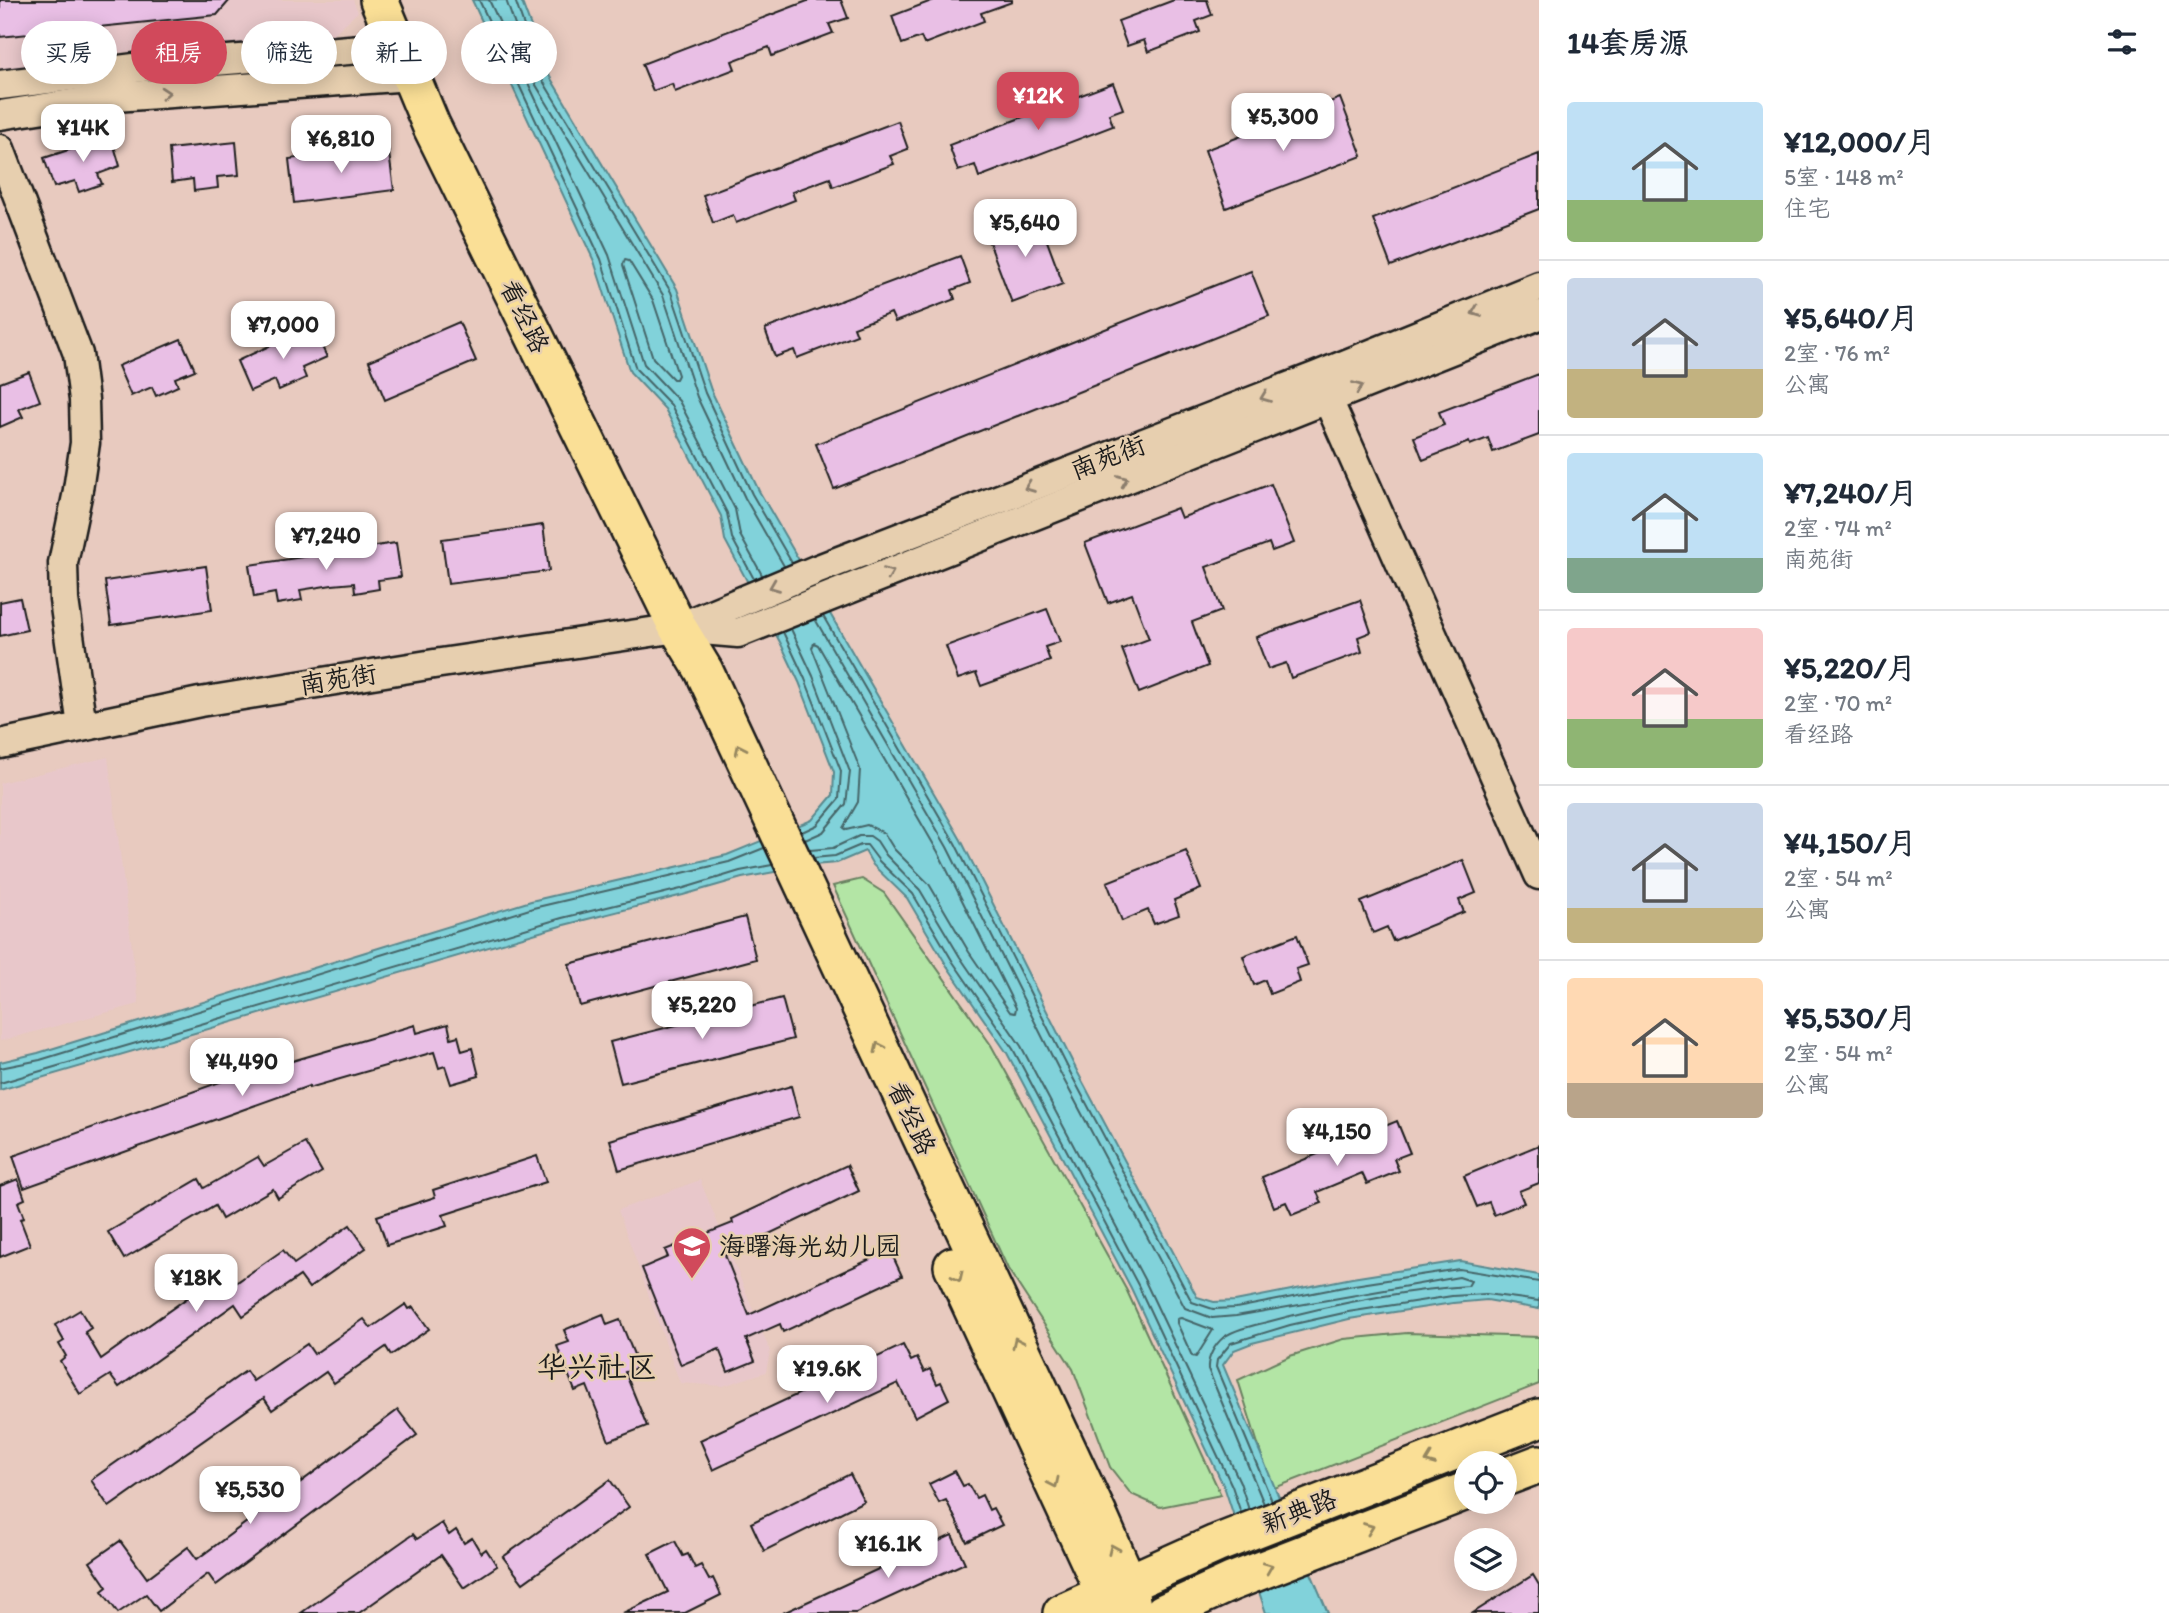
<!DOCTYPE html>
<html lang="zh">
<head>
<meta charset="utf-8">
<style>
  :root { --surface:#fff; --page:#f2f2f3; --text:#1f2937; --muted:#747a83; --line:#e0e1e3; --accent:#d1495b }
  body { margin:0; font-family:Itim,"LXGW WenKai TC",sans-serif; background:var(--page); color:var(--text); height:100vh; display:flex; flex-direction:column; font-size:26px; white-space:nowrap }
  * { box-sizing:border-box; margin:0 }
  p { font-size:23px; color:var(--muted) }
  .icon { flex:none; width:38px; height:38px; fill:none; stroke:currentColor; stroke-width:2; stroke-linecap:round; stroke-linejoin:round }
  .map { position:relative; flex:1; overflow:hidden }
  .panel { display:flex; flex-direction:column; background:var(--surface); width:630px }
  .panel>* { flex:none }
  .banner { position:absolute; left:21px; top:21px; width:665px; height:63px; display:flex; gap:14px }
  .controls { position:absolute; left:1454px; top:1451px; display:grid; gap:14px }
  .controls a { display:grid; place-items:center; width:63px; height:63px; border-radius:50%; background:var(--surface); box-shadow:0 4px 18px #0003; font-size:35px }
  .price { position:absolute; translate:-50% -60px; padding:0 16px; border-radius:14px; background:#fff; color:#222; font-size:23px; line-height:46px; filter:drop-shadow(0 2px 4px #0008) }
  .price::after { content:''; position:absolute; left:50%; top:42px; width:21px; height:16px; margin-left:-10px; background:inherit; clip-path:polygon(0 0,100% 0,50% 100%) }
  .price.on { background:var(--accent); color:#fff }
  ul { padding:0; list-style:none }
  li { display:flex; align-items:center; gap:21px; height:175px; padding:0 28px }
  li+li { border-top:2px solid var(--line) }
  li span { display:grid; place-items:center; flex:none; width:196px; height:140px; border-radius:7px; color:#555 }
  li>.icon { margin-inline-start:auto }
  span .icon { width:84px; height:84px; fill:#fffc; stroke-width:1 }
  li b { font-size:30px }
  h2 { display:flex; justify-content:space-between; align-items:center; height:84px; padding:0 28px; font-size:30px }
  .pill { padding:0 24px; border-radius:32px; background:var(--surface); box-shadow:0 4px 18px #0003; font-size:24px; line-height:63px }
  .pill.on { background:var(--accent); color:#fff }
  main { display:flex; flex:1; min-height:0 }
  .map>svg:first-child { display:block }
  .built { fill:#e8c7ca }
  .green { fill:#b3e5a5; stroke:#688060; stroke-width:2 }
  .water { fill:#81d2da; stroke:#59898e; stroke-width:2 }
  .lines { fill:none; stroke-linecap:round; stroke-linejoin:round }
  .shore { stroke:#446568; stroke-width:2 }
  .building { fill:#e9bfe5; stroke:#1c1c1c; stroke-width:2 }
  .minor-casing { stroke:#1c1c1c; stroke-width:33 }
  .major-casing { stroke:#1c1c1c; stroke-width:42 }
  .minor { stroke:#e7cfaf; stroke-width:28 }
  .major { stroke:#fadf96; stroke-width:37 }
  .oneway { stroke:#8c7e6d }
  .oneway2 { stroke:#96875f }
  .labels { text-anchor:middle; stroke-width:5; stroke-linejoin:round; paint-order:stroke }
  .street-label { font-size:26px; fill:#1c1c1c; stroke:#e7cfaf }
  .poi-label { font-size:26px; fill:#1c1c1c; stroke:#e7cfaf; text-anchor:start }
  .quarter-label { font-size:30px; fill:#1c1c1c; stroke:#e7cfaf }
</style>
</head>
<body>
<main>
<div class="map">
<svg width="1539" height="1613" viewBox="0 0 1539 1613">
  <rect width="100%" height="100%" fill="#e8cabf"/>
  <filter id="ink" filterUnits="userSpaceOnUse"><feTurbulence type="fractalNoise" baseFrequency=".0143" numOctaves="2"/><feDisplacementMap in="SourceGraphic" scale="14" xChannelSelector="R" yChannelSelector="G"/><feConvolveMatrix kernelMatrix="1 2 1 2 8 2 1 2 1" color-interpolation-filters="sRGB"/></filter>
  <g filter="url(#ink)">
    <g class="built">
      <polygon points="0,0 353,0 358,12 330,37 99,54 0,72"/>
      <polygon points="108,757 139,1004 0,1041 0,783"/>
      <polygon points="700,1180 770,1351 766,1372 723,1386 680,1383 618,1210"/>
    </g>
    <g class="green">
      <polygon points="862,879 884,893 991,1045 1127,1291 1221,1495 1160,1507 1131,1494 1110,1467 1073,1369 1008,1269 833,886"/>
      <polygon points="1407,1333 1539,1337 1539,1384 1272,1489 1238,1380 1290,1356 1344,1339"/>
    </g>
    <polygon class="water" points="472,0 521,0 550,77 677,289 711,390 759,491 961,840 1078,1073 1197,1297 1214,1302 1235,1301 1352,1278 1460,1261 1539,1275 1539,1309 1487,1300 1453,1303 1349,1319 1252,1343 1234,1350 1223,1365 1328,1613 1266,1613 1225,1489 1131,1288 1007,1053 947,966 907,898 873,865 865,851 837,863 813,865 742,878 683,895 564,925 0,1090 0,1062 38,1053 531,901 727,855 812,820 833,795 834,772 799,682 781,644 725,540 721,516 665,409 630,372 594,261"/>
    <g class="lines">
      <g class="shore">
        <polyline points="479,0 601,259 636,369 671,405 727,513 732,538 754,579"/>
        <polyline points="489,0 609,255 644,364 679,401 735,509 740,535 762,575"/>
        <polyline points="506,0 536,85 663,295 697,397 745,498 784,566"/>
        <polyline points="515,0 543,81 671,292 705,393 752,494 792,563"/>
        <polygon points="625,260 629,261 653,300 678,375 676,379 673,379 653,358 623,265"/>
        <polyline points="823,616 955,843 1072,1076 1192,1302 1213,1309 1236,1308 1354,1285 1459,1269 1539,1282"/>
        <path d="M 815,619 L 947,847 L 1064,1080 L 1185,1308 L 1212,1318 L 1236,1316 L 1459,1277 L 1471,1281 L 1468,1286 C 1402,1290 1334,1304 1271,1321 C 1256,1325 1237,1328 1224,1337 C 1215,1344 1207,1358 1208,1369 L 1264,1504"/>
        <polyline points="791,629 813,676 850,772 846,804 823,832 805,840"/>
        <polyline points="783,632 805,679 841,771 839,799 817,825 802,832"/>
        <polygon points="814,643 818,645 938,852 1016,1008 1015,1013 1010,1012 969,952 929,884 894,849 884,833 867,825 846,830 843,828 858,802 860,769 812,648"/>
        <polyline points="810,850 833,848 859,836 870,836 877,841 886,855 920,890 960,957 1021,1046 1145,1281 1240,1482 1249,1510"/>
        <polyline points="813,858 835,856 861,845 867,845 879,861 913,894 953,962 1013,1049 1138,1285 1232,1486 1241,1513"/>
        <polyline points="0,1068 40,1060 533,908 729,862 764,848"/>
        <polyline points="0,1083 562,918 681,889 740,871 772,865"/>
        <polygon points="1181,1318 1213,1330 1196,1357 1192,1356 1177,1323 1177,1319"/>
        <polyline points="1272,1501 1216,1367 1217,1360 1231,1343 1290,1325 1348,1312 1452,1296 1486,1294 1539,1301"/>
      </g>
    </g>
    <g class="building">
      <polygon points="0,0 230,0 217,15 0,37"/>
      <polygon points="810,0 841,0 848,18 829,24 833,33 772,56 769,47 732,61 735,69 675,92 672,84 653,91 642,64"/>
      <polygon points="934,0 1012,0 1012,2 981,13 984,21 924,44 921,37 902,44 892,16"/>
      <polygon points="1174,0 1207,0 1212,15 1196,21 1200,32 1148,52 1144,40 1127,46 1118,21"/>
      <polygon points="1113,83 1123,109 1109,114 1113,126 979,177 975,165 958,171 949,145"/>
      <polygon points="1340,98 1362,156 1226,208 1205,150"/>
      <polygon points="898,121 908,149 890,156 894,164 833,187 830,178 792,192 795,200 736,223 733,215 713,223 703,195"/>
      <polygon points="111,136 120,166 98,174 102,184 79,192 75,181 54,187 44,158"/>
      <polygon points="236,142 239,175 217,177 218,188 194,191 193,179 172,182 169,149"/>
      <polygon points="388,146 394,190 294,203 289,159"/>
      <polygon points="1539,154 1539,209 1391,266 1373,219"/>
      <polygon points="1037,214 1063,284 1012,303 986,234"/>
      <polygon points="960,256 970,283 952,290 955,299 895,322 891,313 854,327 857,335 797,358 794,350 775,357 765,329"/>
      <polygon points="1251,271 1269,316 834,489 816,444"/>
      <polygon points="459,322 476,361 385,400 369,361"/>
      <polygon points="312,326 327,357 302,368 306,378 279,390 275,380 250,391 237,361"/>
      <polygon points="181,339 195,370 175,378 178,386 156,396 152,387 131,396 118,366"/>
      <polygon points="29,372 40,401 19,409 23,417 0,427 0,383"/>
      <polygon points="1539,374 1539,435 1493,452 1488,438 1470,445 1469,442 1423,460 1414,437 1444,425 1439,412"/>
      <polygon points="1271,484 1294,543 1272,551 1269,543 1206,567 1222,611 1192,622 1208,666 1139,693 1122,649 1149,639 1132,594 1108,603 1085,543 1177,508 1181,518"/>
      <polygon points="543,525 549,571 448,584 442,539"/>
      <polygon points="396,543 401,577 378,580 379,589 355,593 354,583 332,585 300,590 302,600 277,604 275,593 254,597 249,565"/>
      <polygon points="206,566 212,610 111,625 105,581"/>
      <polygon points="20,598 27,630 0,636 0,602"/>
      <polygon points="1360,600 1371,632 1358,637 1362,652 1291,678 1286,663 1268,669 1256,637"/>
      <polygon points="1047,609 1060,642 1045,647 1050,661 981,686 976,673 958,679 946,646"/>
      <polygon points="1186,851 1201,889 1174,900 1179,915 1154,924 1148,910 1122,921 1107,882"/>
      <polygon points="1463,860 1476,893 1459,900 1464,912 1393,941 1387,927 1373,933 1361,902"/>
      <polygon points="745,917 756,959 580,1006 569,964"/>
      <polygon points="1297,935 1308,965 1296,969 1300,982 1270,994 1265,980 1254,985 1243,956"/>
      <polygon points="782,998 793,1039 621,1083 610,1042"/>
      <polygon points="448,1024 451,1038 458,1036 462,1051 472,1048 479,1076 451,1084 445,1066 439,1068 434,1052 309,1088 309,1086 24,1188 13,1156 273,1063 275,1066 415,1025 417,1033"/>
      <polygon points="791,1086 799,1117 619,1170 610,1140"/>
      <polygon points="1397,1121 1410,1153 1394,1159 1399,1171 1367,1184 1362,1173 1317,1192 1322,1203 1292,1215 1286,1202 1274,1207 1262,1177"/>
      <polygon points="305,1143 322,1172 278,1198 273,1189 222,1219 215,1206 124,1259 108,1232 199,1179 204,1188 258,1157 264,1166"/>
      <polygon points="1539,1145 1539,1183 1519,1191 1524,1203 1494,1215 1489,1202 1477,1207 1464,1176"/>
      <polygon points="537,1156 546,1182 443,1215 447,1226 387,1245 377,1216 435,1197 433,1190"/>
      <polygon points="847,1165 859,1191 725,1255 749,1315 890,1250 902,1276 783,1332 780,1324 746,1339 755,1361 728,1372 719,1349 681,1365 642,1268 668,1257 665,1250 733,1223 732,1219"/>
      <polygon points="18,1179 25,1199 18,1202 24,1218 20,1219 30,1245 0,1257 0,1186"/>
      <polygon points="350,1225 366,1248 309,1288 300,1276 243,1316 235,1304 119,1387 110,1375 80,1394 60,1361 66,1356 59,1344 64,1341 55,1325 80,1310 91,1328 85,1332 101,1359 214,1279 223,1292 283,1250 294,1264"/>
      <polygon points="406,1304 409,1309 413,1307 429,1329 391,1355 386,1347 334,1383 326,1372 272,1410 264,1398 109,1507 91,1480 246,1371 253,1381 307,1344 314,1354 364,1319 371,1328"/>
      <polygon points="603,1314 607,1325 620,1320 639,1367 625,1372 647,1426 609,1441 587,1386 575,1391 557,1346 569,1342 564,1330"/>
      <polygon points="903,1345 911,1361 917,1358 924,1372 930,1369 937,1384 941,1382 949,1399 915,1417 898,1383 713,1470 700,1440"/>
      <polygon points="398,1410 417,1435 216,1585 208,1574 159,1611 146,1594 118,1613 102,1591 107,1587 90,1562 120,1541 147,1578 188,1547 197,1559"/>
      <polygon points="955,1471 963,1486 968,1484 976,1498 982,1495 989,1510 993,1508 1002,1525 967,1542 946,1500 939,1503 929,1484"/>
      <polygon points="850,1474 864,1501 764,1551 751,1523"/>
      <polygon points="610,1480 629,1507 523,1583 503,1557"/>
      <polygon points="442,1523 449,1535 456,1530 464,1543 472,1538 481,1553 486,1549 497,1566 464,1588 441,1555 359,1613 301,1613 413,1534 417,1539"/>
      <polygon points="952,1535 965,1563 856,1613 783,1613"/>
      <polygon points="675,1541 683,1556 688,1554 695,1568 701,1565 709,1580 713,1578 721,1595 685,1613 623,1613 668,1592 649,1554"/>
      <polygon points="1533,1575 1539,1585 1539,1613 1473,1613"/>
    </g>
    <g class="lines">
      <defs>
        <g id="minor">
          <polyline points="0,85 142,67 398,46"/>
          <polyline points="0,115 115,97 411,76"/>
          <polyline points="0,149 78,354 84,400 85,443 77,496 63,563 64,600 82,726"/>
          <polyline points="1320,382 1539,875"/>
          <polyline points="680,627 816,570 1317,376 1539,286"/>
          <polyline points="0,744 200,702 434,664 678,628 738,633 1539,315"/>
        </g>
        <g id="major">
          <polyline points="379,0 431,125 678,628 704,671 1098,1515 1128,1583 1133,1613"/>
          <polyline points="953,1266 1105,1594 1118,1607"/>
          <polyline points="1505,1477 1539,1464"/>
          <polyline points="1062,1613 1216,1544 1539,1418"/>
          <polyline points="1163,1613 1231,1582 1466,1491"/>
        </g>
      </defs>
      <use href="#minor" class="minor-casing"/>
      <use href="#major" class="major-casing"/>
      <use href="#minor" class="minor"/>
      <use href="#major" class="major"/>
    </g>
    <defs><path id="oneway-chevron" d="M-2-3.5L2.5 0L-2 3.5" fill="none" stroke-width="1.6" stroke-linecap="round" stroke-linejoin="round" transform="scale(1.75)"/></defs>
    <g class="oneway">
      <use href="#oneway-chevron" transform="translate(165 93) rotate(-4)"/>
      <use href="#oneway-chevron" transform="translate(1476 312) rotate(158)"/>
      <use href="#oneway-chevron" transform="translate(1358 387) rotate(-22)"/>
      <use href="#oneway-chevron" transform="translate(1265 397) rotate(159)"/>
      <use href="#oneway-chevron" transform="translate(1123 480) rotate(-22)"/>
      <use href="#oneway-chevron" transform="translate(1029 487) rotate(159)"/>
      <use href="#oneway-chevron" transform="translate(889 573) rotate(-22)"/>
      <use href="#oneway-chevron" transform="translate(774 586) rotate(158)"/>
    </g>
    <g class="oneway2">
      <use href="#oneway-chevron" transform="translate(740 749) rotate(-115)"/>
      <use href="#oneway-chevron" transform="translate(879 1047) rotate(-115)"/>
      <use href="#oneway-chevron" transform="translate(958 1277) rotate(65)"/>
      <use href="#oneway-chevron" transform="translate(1017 1342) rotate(-115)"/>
      <use href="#oneway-chevron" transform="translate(1430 1460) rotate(159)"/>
      <use href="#oneway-chevron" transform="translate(1054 1483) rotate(65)"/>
      <use href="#oneway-chevron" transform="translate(1369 1528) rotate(-21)"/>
      <use href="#oneway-chevron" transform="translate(1113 1549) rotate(-114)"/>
      <use href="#oneway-chevron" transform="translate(1268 1567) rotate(-22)"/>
    </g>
  </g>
  <defs>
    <symbol id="school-pin" viewBox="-11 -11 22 30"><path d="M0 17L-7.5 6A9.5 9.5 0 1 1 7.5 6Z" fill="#d1495b" stroke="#e7cfaf"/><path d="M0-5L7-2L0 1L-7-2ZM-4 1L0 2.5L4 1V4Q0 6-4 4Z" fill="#fff"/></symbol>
  </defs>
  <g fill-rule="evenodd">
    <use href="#school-pin" x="670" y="1224" width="44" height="60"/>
  </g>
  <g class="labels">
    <g class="street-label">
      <text transform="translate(525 316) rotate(64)" y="9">看经路</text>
      <text transform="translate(1108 457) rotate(-21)" y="9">南苑街</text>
      <text transform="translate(338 679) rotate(-9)" y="9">南苑街</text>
      <text transform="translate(912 1118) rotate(65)" y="9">看经路</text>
      <text transform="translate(1299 1511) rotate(-21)" y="9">新典路</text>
    </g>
    <g class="poi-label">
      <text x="719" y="1255">海曙海光幼儿园</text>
    </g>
    <g class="quarter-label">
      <text x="597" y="1377">华兴社区</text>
    </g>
  </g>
</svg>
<div class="controls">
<a><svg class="icon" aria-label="locate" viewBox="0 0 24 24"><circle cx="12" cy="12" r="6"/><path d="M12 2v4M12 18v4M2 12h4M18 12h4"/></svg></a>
<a><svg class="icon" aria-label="layers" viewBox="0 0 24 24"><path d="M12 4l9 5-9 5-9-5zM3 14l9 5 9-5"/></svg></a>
</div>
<b class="price on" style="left:1038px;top:132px">¥12K</b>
<b class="price" style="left:1283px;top:153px">¥5,300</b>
<b class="price" style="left:83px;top:164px">¥14K</b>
<b class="price" style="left:341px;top:175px">¥6,810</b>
<b class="price" style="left:1025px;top:259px">¥5,640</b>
<b class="price" style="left:283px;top:361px">¥7,000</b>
<b class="price" style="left:326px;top:572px">¥7,240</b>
<b class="price" style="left:702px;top:1041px">¥5,220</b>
<b class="price" style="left:242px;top:1098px">¥4,490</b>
<b class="price" style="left:1337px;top:1168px">¥4,150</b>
<b class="price" style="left:196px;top:1314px">¥18K</b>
<b class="price" style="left:827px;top:1405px">¥19.6K</b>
<b class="price" style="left:250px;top:1526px">¥5,530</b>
<b class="price" style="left:888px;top:1580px">¥16.1K</b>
<div class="banner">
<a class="pill">买房</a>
<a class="pill on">租房</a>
<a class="pill">筛选</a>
<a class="pill">新上</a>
<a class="pill">公寓</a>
</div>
</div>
<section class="panel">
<h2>14套房源<svg class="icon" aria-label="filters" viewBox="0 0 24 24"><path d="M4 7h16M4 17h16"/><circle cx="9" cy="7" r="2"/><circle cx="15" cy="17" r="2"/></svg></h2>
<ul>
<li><span style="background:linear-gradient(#bfe0f5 70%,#8fb573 0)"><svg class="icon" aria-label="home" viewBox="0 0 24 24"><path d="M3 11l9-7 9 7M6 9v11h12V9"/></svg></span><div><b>¥12,000/月</b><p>5室 · 148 m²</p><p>住宅</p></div></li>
<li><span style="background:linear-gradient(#c9d6e8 65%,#c2b280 0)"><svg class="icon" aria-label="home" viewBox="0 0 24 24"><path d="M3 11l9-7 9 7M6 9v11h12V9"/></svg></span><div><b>¥5,640/月</b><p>2室 · 76 m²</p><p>公寓</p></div></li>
<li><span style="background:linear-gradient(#bfe0f5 75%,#7fa58c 0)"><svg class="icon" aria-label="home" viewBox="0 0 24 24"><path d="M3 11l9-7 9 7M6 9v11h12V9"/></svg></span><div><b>¥7,240/月</b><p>2室 · 74 m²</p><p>南苑街</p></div></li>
<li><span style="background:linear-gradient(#f6c9c9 65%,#8fb573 0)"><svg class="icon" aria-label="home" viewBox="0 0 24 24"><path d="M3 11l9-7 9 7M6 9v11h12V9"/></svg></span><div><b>¥5,220/月</b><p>2室 · 70 m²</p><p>看经路</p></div></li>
<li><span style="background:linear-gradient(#c9d6e8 75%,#c2b280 0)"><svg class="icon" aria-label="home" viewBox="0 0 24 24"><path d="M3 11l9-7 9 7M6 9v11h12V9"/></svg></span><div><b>¥4,150/月</b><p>2室 · 54 m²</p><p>公寓</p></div></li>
<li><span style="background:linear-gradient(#ffd9b3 75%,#b9a48a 0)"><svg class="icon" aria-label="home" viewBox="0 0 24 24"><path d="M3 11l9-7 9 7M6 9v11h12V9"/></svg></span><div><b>¥5,530/月</b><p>2室 · 54 m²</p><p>公寓</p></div></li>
</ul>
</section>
</main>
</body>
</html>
